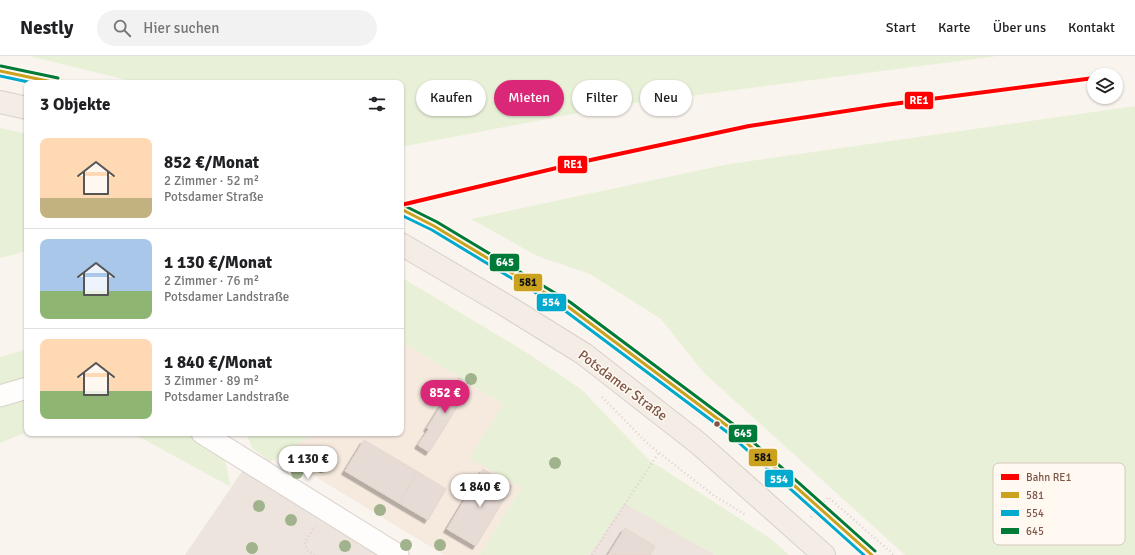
<!DOCTYPE html>
<html lang="de">
<head>
<meta charset="utf-8">
<style>
  :root { --surface:#fff; --page:#f2f2f2; --text:#202124; --muted:#757577; --line:#e0e0e0; --accent:#db2777 }
  body { margin:0; font-family:Signika,sans-serif; background:var(--page); color:var(--text); height:100vh; display:flex; flex-direction:column; font-size:15px; white-space:nowrap }
  * { box-sizing:border-box; margin:0 }
  p { font-size:13px; color:var(--muted) }
  .icon { flex:none; width:22px; height:22px; fill:none; stroke:currentColor; stroke-width:2; stroke-linecap:round; stroke-linejoin:round }
  .map { position:relative; flex:1; overflow:hidden }
  .sheet { position:absolute; left:24px; top:24px; width:380px; height:356px; display:flex; flex-direction:column; background:var(--surface); border-radius:8px; box-shadow:0 1px 3px #0004 }
  .sheet>* { flex:none }
  .guide { position:absolute; left:416px; top:24px; width:380px; height:36px; display:flex; gap:8px }
  .controls { position:absolute; left:1087px; top:12px; display:grid; gap:8px }
  .controls a { display:grid; place-items:center; width:36px; height:36px; border-radius:50%; background:var(--surface); box-shadow:0 1px 3px #0004; font-size:20px }
  .price { position:absolute; translate:-50% -34px; padding:0 9px; border-radius:14px; background:#fff; color:#222; font-size:13px; line-height:26px; filter:drop-shadow(0 1px 2px #0008) }
  .price::after { content:''; position:absolute; left:50%; top:24px; width:12px; height:9px; margin-left:-6px; background:inherit; clip-path:polygon(0 0,100% 0,50% 100%) }
  .price.selected { background:var(--accent); color:#fff }
  ul { padding:0; list-style:none }
  li { display:flex; align-items:center; gap:12px; height:100px; padding:0 16px }
  li+li { border-top:1px solid var(--line) }
  li span { display:grid; place-items:center; flex:none; width:112px; height:80px; border-radius:8px; color:#555 }
  li>.icon { margin-inline-start:auto }
  span .icon { width:48px; height:48px; fill:#fffc; stroke-width:1 }
  li b { font-size:17px }
  h2 { display:flex; justify-content:space-between; align-items:center; height:48px; padding:0 16px; font-size:17px }
  .chip { padding:0 14px; border-radius:18px; background:var(--surface); box-shadow:0 1px 3px #0004; font-size:14px; line-height:36px }
  .chip.selected { background:var(--accent); color:#fff }
  header { display:flex; align-items:center; gap:24px; box-sizing:border-box; height:56px; padding:0 20px; background:var(--surface); border-bottom:1px solid var(--line) }
  header strong { font-size:19px }
  nav { display:flex; gap:22px; margin-inline-start:auto; font-size:14px }
  .search { width:280px; height:36px; background:var(--page); display:flex; align-items:center; gap:10px; box-sizing:border-box; padding:0 14px; border-radius:22px; color:var(--muted); font-size:15px }
  .map>svg:first-child { display:block }
  .residential { fill:#f6e9de }
  .industrial { fill:#ede4dd }
  .green { fill:#e8f1d7 }
  .building { fill:#e7dbd5; stroke:#e4d6cf; filter:url(#shadow) }
  .lines { fill:none; stroke-linecap:round; stroke-linejoin:round }
  .minor-casing { stroke:#d9d1cc; stroke-width:23 }
  .primary-casing { stroke:#dccfca; stroke-width:24 }
  .path { stroke:#ddd2ce; stroke-width:2.5; stroke-dasharray:1 3; stroke-linecap:butt }
  .minor { stroke:#fefdfc; stroke-width:21 }
  .primary { stroke:#f4ede6; stroke-width:22 }
  .bus-1-casing { stroke:#fff9f2; stroke-width:6 }
  .bus-2-casing { stroke:#fff9f2; stroke-width:6 }
  .bus-3-casing { stroke:#fff9f2; stroke-width:6 }
  .bus-1 { stroke:#cba21e; stroke-width:3 }
  .bus-2 { stroke:#00a9ce; stroke-width:3 }
  .bus-3 { stroke:#007a38; stroke-width:3 }
  .rail-1-casing { stroke:#fff9f2; stroke-width:7 }
  .rail-1 { stroke:#f00; stroke-width:4 }
  .tree { fill:#a0b38c }
  .bus-dot { fill:#7e5648; stroke:#fff9f2; stroke-width:1.5 }
  .labels { text-anchor:middle; stroke-width:3; stroke-linejoin:round; paint-order:stroke }
  .street-label { font-size:14px; fill:#7e5648; stroke:#fff9f2 }
  .key { fill:#fff9f2; stroke:#d8c8bf; stroke-width:1 }
  .key-label { font-size:11px; fill:#7e5648 }
  .line-badge { stroke:#fff9f2; stroke-width:1.5 }
  .badge-label { font-size:11px; text-anchor:middle; font-weight:bold; fill:#fff }
  .pale-badge-label { font-size:11px; text-anchor:middle; font-weight:bold; fill:#111 }
</style>
</head>
<body>
<header>
<strong>Nestly</strong>
<div class="search"><svg class="icon" aria-label="search" viewBox="0 0 24 24"><circle cx="10" cy="10" r="6"/><path d="M15 15l6 6"/></svg>Hier suchen</div>
<nav><a>Start</a><a>Karte</a><a>Über uns</a><a>Kontakt</a></nav>
</header>
<div class="map">
<svg width="1135" height="499" viewBox="0 0 1135 499">
  <defs>
    <filter id="shadow"><feDropShadow dx="-3.5" dy="3.5" stdDeviation="0" flood-color="#0004"/></filter>
  </defs>
  <rect width="100%" height="100%" fill="#faf4ee"/>
  <polygon class="residential" points="401,285 503,348 521,432 480,499 444,499 280,399 314,377 401,377"/>
  <g class="industrial">
    <polygon points="243,414 380,499 185,499"/>
    <polygon points="624,446 715,499 589,499"/>
  </g>
  <g class="green">
    <polygon points="29,0 998,0 620,49 401,91 401,27 139,27"/>
    <polygon points="1135,50 1135,499 905,499 704,317 661,263 590,218 537,200 471,163 729,108"/>
    <polygon points="0,72 27,78 27,195 0,202"/>
    <polygon points="401,221 524,295 581,333 649,404 770,482 789,499 715,499 624,447 589,499 480,499 521,432 470,402 503,348 401,285"/>
    <polygon points="27,293 27,376 0,387 0,301"/>
    <polygon points="132,377 219,377 231,431"/>
    <polygon points="246,377 314,377 270,406 252,392"/>
  </g>
  <g class="building">
    <polygon points="459,321 471,329 429,396 418,389 429,373 427,372"/>
    <polygon points="364,384 418,416 399,447 345,415"/>
    <polygon points="483,413 512,430 476,490 447,473"/>
    <polygon points="418,416 446,433 428,464 399,447"/>
    <polygon points="625,472 655,490 650,499 608,499"/>
  </g>
  <g class="lines">
    <defs>
      <g id="minor">
        <polyline points="0,340 27,332"/>
        <polyline points="202,377 398,499"/>
      </g>
      <g id="primary">
        <polyline points="0,46 27,52"/>
        <polyline points="401,188 505,249 584,298 698,387 824,499"/>
      </g>
    </defs>
    <use href="#minor" class="minor-casing"/>
    <use href="#primary" class="primary-casing"/>
    <g class="path">
      <polyline points="602,341 648,388 713,439 746,459"/>
      <polyline points="811,461 828,441 894,499"/>
      <polyline points="315,499 307,494 305,486 315,470"/>
      <polyline points="592,499 659,396"/>
    </g>
    <use href="#minor" class="minor"/>
    <use href="#primary" class="primary"/>
    <defs>
      <g id="bus-1">
        <polyline points="0,15 57,27"/>
        <polyline points="401,153 434,170 567,250 730,372 872,499"/>
      </g>
      <g id="bus-2">
        <polyline points="0,20 33,27"/>
        <polyline points="401,159 432,174 564,254 727,376 864,499"/>
      </g>
      <g id="bus-3">
        <polyline points="1,10 58,22"/>
        <polyline points="403,149 437,166 570,246 733,368 875,495"/>
      </g>
    </defs>
    <use href="#bus-1" class="bus-1-casing"/>
    <use href="#bus-2" class="bus-2-casing"/>
    <use href="#bus-3" class="bus-3-casing"/>
    <use href="#bus-1" class="bus-1"/>
    <use href="#bus-2" class="bus-2"/>
    <use href="#bus-3" class="bus-3"/>
    <defs>
      <polyline id="rail-1" points="401,149 586,105 749,70 885,49 1094,22"/>
    </defs>
    <use href="#rail-1" class="rail-1-casing"/>
    <use href="#rail-1" class="rail-1"/>
  </g>
  <g class="tree">
    <circle cx="471" cy="323" r="6"/>
    <circle cx="555" cy="407" r="6"/>
    <circle cx="321" cy="411" r="6"/>
    <circle cx="297" cy="417" r="6"/>
    <circle cx="259" cy="450" r="6"/>
    <circle cx="380" cy="454" r="6"/>
    <circle cx="291" cy="464" r="6"/>
    <circle cx="406" cy="489" r="6"/>
    <circle cx="440" cy="489" r="6"/>
    <circle cx="345" cy="490" r="6"/>
    <circle cx="252" cy="492" r="6"/>
  </g>
  <circle class="bus-dot" cx="717" cy="368" r="3.5"/>
  <g class="labels">
    <g class="street-label">
      <text transform="translate(623 329) rotate(37)" y="5">Potsdamer Straße</text>
    </g>
  </g>
  <rect x="993" y="407" width="132" height="82" rx="6" class="key"/>
  <rect x="1001" y="418" width="18" height="6" fill="#f00"/>
  <rect x="1001" y="436" width="18" height="6" fill="#cba21e"/>
  <rect x="1001" y="454" width="18" height="6" fill="#00a9ce"/>
  <rect x="1001" y="472" width="18" height="6" fill="#007a38"/>
  <g class="key-label">
    <text x="1026" y="425">Bahn RE1</text>
    <text x="1026" y="443">581</text>
    <text x="1026" y="461">554</text>
    <text x="1026" y="479">645</text>
  </g>
  <g class="line-badge">
    <rect x="904" y="35" width="30" height="19" rx="4" fill="#f00"/>
    <rect x="557" y="99" width="31" height="19" rx="4" fill="#f00"/>
    <rect x="489" y="197" width="31" height="19" rx="4" fill="#007a38"/>
    <rect x="513" y="217" width="30" height="19" rx="4" fill="#cba21e"/>
    <rect x="536" y="237" width="31" height="19" rx="4" fill="#00a9ce"/>
    <rect x="728" y="368" width="30" height="19" rx="4" fill="#007a38"/>
    <rect x="748" y="392" width="30" height="19" rx="4" fill="#cba21e"/>
    <rect x="764" y="413" width="30" height="19" rx="4" fill="#00a9ce"/>
  </g>
  <g class="badge-label">
    <text x="919" y="48">RE1</text>
    <text x="573" y="112">RE1</text>
    <text x="505" y="210">645</text>
    <text x="551" y="250">554</text>
    <text x="743" y="381">645</text>
    <text x="779" y="427">554</text>
  </g>
  <g class="pale-badge-label">
    <text x="528" y="230">581</text>
    <text x="763" y="405">581</text>
  </g>
</svg>
<div class="controls">
<a><svg class="icon" aria-label="layers" viewBox="0 0 24 24"><path d="M12 4l9 5-9 5-9-5zM3 14l9 5 9-5"/></svg></a>
</div>
<b class="price selected" style="left:445px;top:358px">852 €</b>
<b class="price" style="left:308px;top:424px">1 130 €</b>
<b class="price" style="left:480px;top:452px">1 840 €</b>
<div class="guide">
<a class="chip">Kaufen</a>
<a class="chip selected">Mieten</a>
<a class="chip">Filter</a>
<a class="chip">Neu</a>
</div>
<section class="sheet">
<h2>3 Objekte<svg class="icon" aria-label="filters" viewBox="0 0 24 24"><path d="M4 7h16M4 17h16"/><circle cx="9" cy="7" r="2"/><circle cx="15" cy="17" r="2"/></svg></h2>
<ul>
<li><span style="background:linear-gradient(#ffd9b3 75%,#c2b280 0)"><svg class="icon" aria-label="home" viewBox="0 0 24 24"><path d="M3 11l9-7 9 7M6 9v11h12V9"/></svg></span><div><b>852 €/Monat</b><p>2 Zimmer · 52 m²</p><p>Potsdamer Straße</p></div></li>
<li><span style="background:linear-gradient(#a9c7e8 65%,#8fb573 0)"><svg class="icon" aria-label="home" viewBox="0 0 24 24"><path d="M3 11l9-7 9 7M6 9v11h12V9"/></svg></span><div><b>1 130 €/Monat</b><p>2 Zimmer · 76 m²</p><p>Potsdamer Landstraße</p></div></li>
<li><span style="background:linear-gradient(#ffd9b3 65%,#8fb573 0)"><svg class="icon" aria-label="home" viewBox="0 0 24 24"><path d="M3 11l9-7 9 7M6 9v11h12V9"/></svg></span><div><b>1 840 €/Monat</b><p>3 Zimmer · 89 m²</p><p>Potsdamer Landstraße</p></div></li>
</ul>
</section>
</div>
</body>
</html>
